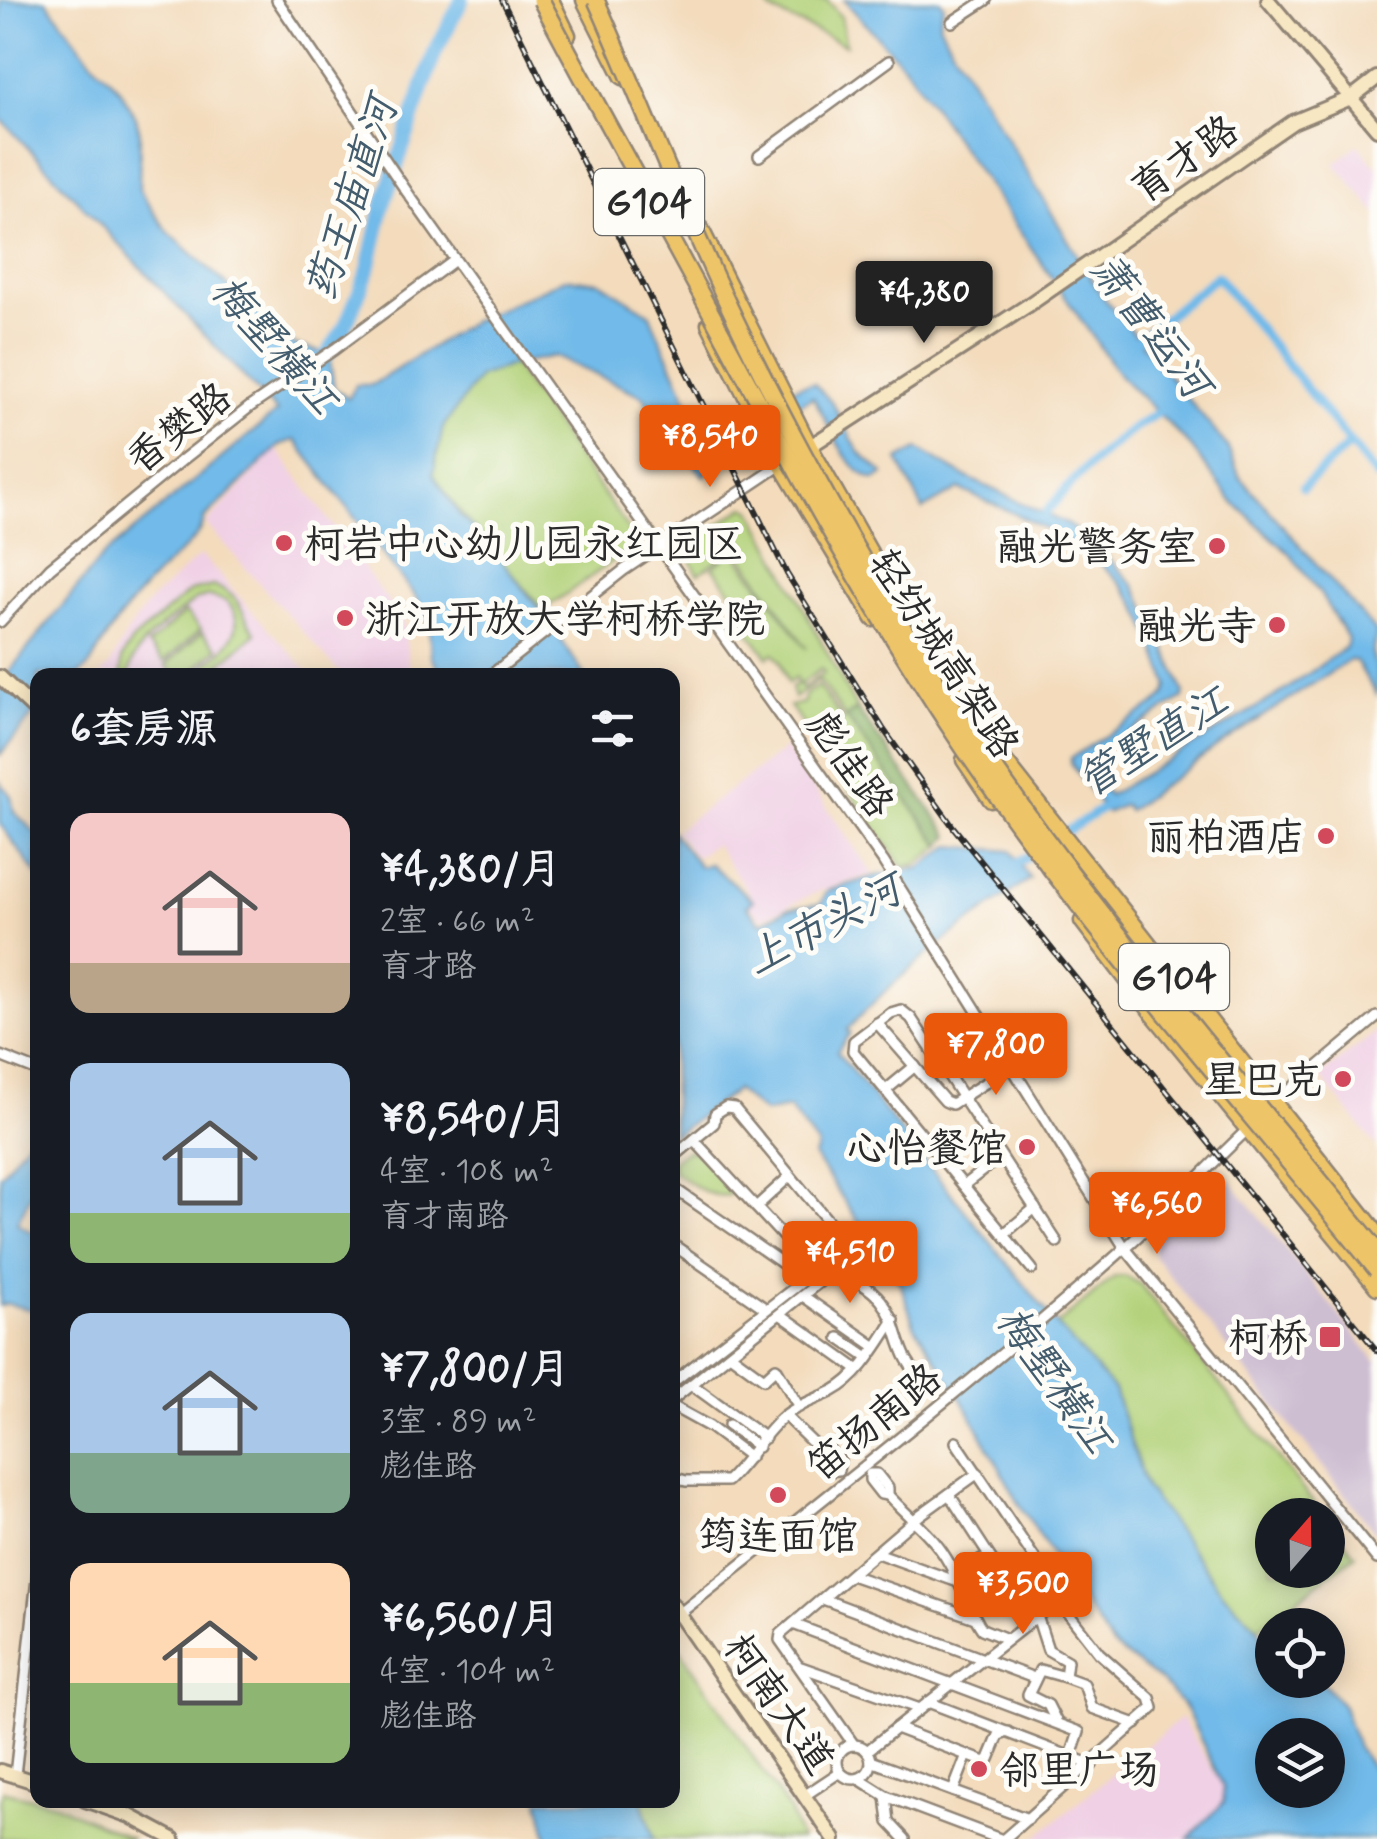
<!DOCTYPE html>
<html lang="zh">
<head>
<meta charset="utf-8">
<style>
  :root { --surface:#171b24; --page:#20242c; --text:#f1f3f6; --muted:#9ea1a6; --accent:#ea580c }
  body { margin:0; font-family:Mynerve,"LXGW WenKai TC",sans-serif; background:var(--page); color:var(--text); height:100vh; display:flex; flex-direction:column; font-size:38px; white-space:nowrap }
  * { box-sizing:border-box; margin:0 }
  p { font-size:32px; color:var(--muted) }
  .icon { flex:none; width:55px; height:55px; fill:none; stroke:currentColor; stroke-width:2; stroke-linecap:round; stroke-linejoin:round }
  .map { position:relative; flex:1; overflow:hidden }
  .drawer { position:absolute; left:30px; top:668px; width:650px; height:1140px; display:flex; flex-direction:column; background:var(--surface); border-radius:20px; box-shadow:0 5px 25px #0003 }
  .drawer>* { flex:none }
  .needle { width:65px; rotate:20deg }
  .tools { position:absolute; left:1255px; top:1498px; display:grid; gap:20px }
  .tools a { display:grid; place-items:center; width:90px; height:90px; border-radius:50%; background:var(--surface); box-shadow:0 5px 25px #0003; font-size:50px }
  .price { position:absolute; translate:-50% -85px; padding:0 22px; border-radius:10px; background:var(--accent); color:#fff; font-size:32px; line-height:65px; filter:drop-shadow(0 2px 5px #0008) }
  .price::after { content:''; position:absolute; left:50%; top:60px; width:30px; height:22px; margin-left:-15px; background:inherit; clip-path:polygon(0 0,100% 0,50% 100%) }
  .price.current { background:#222; color:#fff }
  ul { padding:0; list-style:none }
  li { display:flex; align-items:center; gap:30px; height:250px; padding:0 40px }
  li span { display:grid; place-items:center; flex:none; width:280px; height:200px; border-radius:20px; color:#555 }
  li>.icon { margin-inline-start:auto }
  span .icon { width:120px; height:120px; fill:#fffc; stroke-width:1 }
  li b { font-size:42px }
  h2 { display:flex; justify-content:space-between; align-items:center; height:120px; padding:0 40px; font-size:42px }
  .map>svg:first-child { display:block }
  .built { fill:#f0d0e5 }
  .industrial { fill:#cebed2 }
  .green { fill:#b3d27a; stroke:#6f7e52; stroke-width:2.5 }
  .forest { fill:#8eb46a; stroke:#5c704a; stroke-width:2.5 }
  .water { fill:#71bae9; stroke:#4e728a; stroke-width:2.5; fill-rule:evenodd }
  .lines { fill:none; stroke-linecap:round; stroke-linejoin:round }
  .canal { stroke:#71bae9; stroke-width:9 }
  .river { stroke:#71bae9; stroke-width:15 }
  .street-casing { stroke:#8f8374; stroke-width:14 }
  .secondary-casing { stroke:#8f8374; stroke-width:18 }
  .primary-casing { stroke:#8f8374; stroke-width:19 }
  .street { stroke:#fff; stroke-width:9 }
  .secondary { stroke:#f8e7c3; stroke-width:12 }
  .primary { stroke:#eec469; stroke-width:14 }
  .rail-casing { stroke:#2b2b2b; stroke-width:6 }
  .rail { stroke:#fdfcf7; stroke-width:2.5; stroke-dasharray:8; stroke-linecap:butt }
  .highway-bridge-casing { stroke:#8f8374; stroke-width:20; stroke-linecap:butt }
  .highway-bridge { stroke:#eec469; stroke-width:15 }
  .poi-dot { fill:#d1495b; stroke:#fdfcf7; stroke-width:4 }
  .labels { text-anchor:middle; stroke-width:10; stroke-linejoin:round; paint-order:stroke }
  .shield { fill:#fdfcf7; stroke:#6a6a68; stroke-width:2.5 }
  .shield-label { font-size:38px; font-weight:bold; fill:#2b2b2b }
  .street-label { font-size:40px; fill:#2b2b2b; stroke:#fdfcf7 }
  .poi-label { font-size:40px; fill:#2b2b2b; stroke:#fdfcf7; text-anchor:end }
  .water-label { font-size:42px; font-style:italic; fill:#445d6e; stroke:#fdfcf7 }
</style>
</head>
<body>
<div class="map">
<svg width="1377" height="1839" viewBox="0 0 1377 1839">
  <rect width="100%" height="100%" fill="#fdfcf7"/>
  <filter id="ink" filterUnits="userSpaceOnUse"><feTurbulence type="fractalNoise" baseFrequency=".01" numOctaves="2"/><feDisplacementMap in="SourceGraphic" scale="20" xChannelSelector="R" yChannelSelector="G"/><feConvolveMatrix kernelMatrix="1 2 1 2 8 2 1 2 1" color-interpolation-filters="sRGB"/></filter>
  <filter id="wash" filterUnits="userSpaceOnUse"><feTurbulence type="fractalNoise" baseFrequency=".0048" numOctaves="4" result="noise"/><feDisplacementMap in="SourceGraphic" scale="40" xChannelSelector="R" yChannelSelector="G"/><feGaussianBlur stdDeviation="2.25" result="paint"/><feColorMatrix in="noise" values="0 0 0 0 0 0 0 0 0 0 0 0 0 0 0 0 0 1.4 0 .05"/><feComposite in="paint" operator="in"/></filter>
  <g filter="url(#wash)">
    <rect width="100%" height="100%" fill="#f3dbbc"/>
    <g class="built">
      <polygon points="1358,144 1377,167 1377,214 1335,164"/>
      <polygon points="277,449 404,623 409,667 414,675 342,675 206,524"/>
      <polygon points="199,556 203,557 311,675 100,675 109,667 128,631 150,601"/>
      <polygon points="786,748 873,874 822,890 762,918 749,905 754,900 715,844 696,857 675,831"/>
      <polygon points="1377,1031 1377,1147 1320,1076"/>
      <polygon points="1181,1718 1223,1786 1224,1803 1188,1839 1034,1839"/>
    </g>
    <polygon class="industrial" points="1221,1169 1377,1362 1377,1534 1154,1256 1152,1246 1155,1234"/>
    <g class="green">
      <polygon points="764,0 827,0 841,17 846,45 772,11"/>
      <path d="M 513,365 L 633,536 L 632,548 L 543,610 C 506,564 464,523 433,474 L 443,427 L 479,377 Z"/>
      <polygon points="745,507 752,510 857,709 847,718 941,846 917,864 903,867 790,706 803,703 806,694 818,686 840,716 840,721 846,718 819,680 794,698 791,688 797,684 803,689 824,673 821,669 800,685 795,678 788,684 780,661 773,653 768,657 742,623 750,617 713,567 734,551 807,649 736,547 698,574 689,556 696,539"/>
      <path d="M 213,586 C 242,593 241,616 256,633 L 208,675 L 194,675 C 215,656 256,631 226,601 L 210,596 L 195,600 C 173,619 130,644 130,675 L 121,675 L 122,658 L 132,641 L 190,591 Z"/>
      <polygon points="185,612 201,629 164,662 148,645"/>
      <polygon points="202,632 218,648 188,675 175,675 166,665"/>
      <path d="M 686,1151 L 699,1151 L 731,1188 L 729,1195 C 707,1199 690,1182 673,1171 L 672,1161 Z"/>
      <polygon points="1126,1276 1140,1284 1323,1515 1272,1515 1272,1570 1328,1570 1328,1520 1355,1555 1258,1628 1223,1593 1146,1488 1114,1390 1057,1325 1114,1277"/>
      <polygon points="673,1639 789,1810 800,1839 654,1839 642,1800 672,1800"/>
      <polygon points="3,1791 56,1804 132,1839 0,1839 0,1800"/>
    </g>
    <polygon class="forest" points="857,709 950,836 941,846 846,717"/>
    <g class="water">
      <path d="M 0,0 L 46,0 L 91,60 L 119,88 L 136,118 L 140,133 L 139,189 L 155,214 L 169,233 L 294,345 L 318,351 L 330,361 L 334,388 L 349,398 L 356,385 L 372,385 L 471,322 L 566,278 L 600,282 L 649,313 L 697,421 L 726,415 L 802,385 L 814,383 L 833,404 L 859,452 L 884,474 L 875,480 C 844,471 829,422 813,397 L 738,436 L 704,476 L 664,430 L 643,396 L 554,356 L 512,365 L 479,377 L 443,427 L 433,474 L 460,516 L 488,543 L 553,627 L 584,675 L 442,675 L 431,656 L 429,627 L 418,600 L 295,440 L 281,444 L 204,519 C 202,536 182,550 171,561 C 138,591 111,626 90,665 L 79,675 L 38,675 L 37,710 L 0,755 L 0,683 L 46,626 L 102,557 L 277,412 L 0,118 Z"/>
      <path d="M 844,0 L 940,0 L 944,5 L 939,23 L 946,38 L 1100,293 L 1227,446 L 1240,477 L 1377,633 L 1372,653 L 1377,669 L 1377,695 L 1356,661 L 1350,660 L 1229,738 L 1128,811 L 1124,805 L 1106,813 L 1071,764 L 1071,758 L 1157,703 L 1166,694 L 1168,684 C 1157,655 1148,622 1131,597 C 1096,544 1014,514 959,489 L 923,509 L 898,460 L 918,449 L 964,476 L 1067,524 L 1095,544 L 1134,585 L 1157,627 L 1184,693 L 1183,698 L 1083,762 L 1089,777 L 1109,795 L 1284,691 L 1346,647 L 1348,639 L 1321,595 L 1290,554 L 1231,500 L 1188,443 L 1120,376 L 907,69 Z"/>
      <polygon points="0,782 11,796 14,812 37,834 37,875 0,824"/>
      <path d="M 672,832 L 700,867 L 710,864 L 753,900 L 747,906 L 761,923 L 787,909 L 821,904 L 827,891 L 876,876 L 920,868 L 951,846 L 1011,851 L 1030,879 C 964,925 901,970 847,1030 L 850,1033 L 837,1052 L 1057,1325 L 1114,1390 L 1146,1488 L 1223,1593 L 1258,1628 L 1272,1658 L 1272,1680 L 1313,1680 L 1325,1685 L 1343,1706 L 1357,1747 L 1377,1774 L 1377,1839 L 1188,1839 L 1224,1802 L 1223,1786 L 1186,1709 L 1162,1682 L 1112,1646 L 1020,1505 L 963,1401 L 914,1325 L 901,1285 L 814,1156 L 818,1146 L 789,1108 L 764,1113 L 736,1090 L 673,1136 ZM 1272,1735 L 1328,1735 L 1328,1790 L 1272,1790 Z"/>
      <polygon points="37,1128 37,1182 17,1223 37,1235 37,1311 7,1304 0,1306 0,1176"/>
      <polygon points="539,1800 642,1800 654,1839 548,1839"/>
    </g>
    <g class="lines">
      <g class="canal">
        <polyline points="1131,345 1217,276 1377,477"/>
        <polyline points="1303,487 1350,444"/>
        <path d="M 1040,520 C 1076,474 1117,436 1167,407"/>
        <polyline points="1012,867 1112,802"/>
      </g>
      <polyline class="river" points="325,358 344,329 368,271 382,209 435,52 462,0"/>
    </g>
  </g>
  <g filter="url(#ink)">
    <g class="lines">
      <defs>
        <g id="street">
          <polyline points="277,0 407,192 883,861 1125,1248 1377,1559"/>
          <polyline points="952,22 986,0"/>
          <polyline points="759,156 889,61"/>
          <polyline points="0,622 50,568 181,461 251,406 335,349 455,260"/>
          <polyline points="491,675 624,570 781,465"/>
          <polyline points="877,1023 945,1101 952,1104 1010,1067"/>
          <polyline points="0,1056 38,1071"/>
          <polyline points="886,1090 915,1066"/>
          <polyline points="1272,1105 1377,1017"/>
          <polyline points="694,1140 815,1271"/>
          <polyline points="672,1158 714,1123 715,1114 726,1107 734,1108 853,1251"/>
          <polyline points="964,1185 1000,1157"/>
          <polyline points="672,1187 805,1279"/>
          <polyline points="756,1207 789,1177"/>
          <polyline points="1004,1234 1035,1208"/>
          <polyline points="672,1244 766,1309"/>
          <polyline points="1032,1269 853,1051 854,1041 891,1013 901,1010 911,1018 1057,1242"/>
          <polyline points="803,1296 876,1347"/>
          <polyline points="780,1314 857,1369"/>
          <polyline points="839,1338 868,1358"/>
          <polyline points="730,1354 764,1379 776,1368 799,1407"/>
          <polyline points="672,1383 848,1246"/>
          <polyline points="692,1385 765,1438"/>
          <path d="M 672,1400 L 833,1271 C 917,1299 880,1348 927,1382"/>
          <polyline points="672,1406 710,1427 750,1457"/>
          <polyline points="785,1416 819,1449"/>
          <polyline points="729,1425 758,1447"/>
          <polyline points="956,1442 1037,1562 1046,1585 1099,1653 1150,1698 1153,1708 1004,1839"/>
          <polygon points="819,1449 828,1449 840,1461 838,1470 830,1471 818,1458"/>
          <polygon points="870,1474 877,1474 888,1488 888,1495 881,1494 870,1480"/>
          <path d="M 672,1477 L 686,1481 L 727,1481 C 748,1461 763,1434 784,1416 C 799,1404 817,1399 833,1391 C 860,1377 878,1344 894,1320"/>
          <polyline points="949,1494 997,1568 1012,1603 1037,1616 1048,1650 1067,1661 1065,1677 1084,1684 1092,1708 1136,1724"/>
          <path d="M 888,1495 C 908,1517 931,1533 946,1558 C 960,1580 967,1607 982,1629 L 1007,1639"/>
          <polyline points="877,1553 958,1582"/>
          <polyline points="953,1572 989,1557"/>
          <polyline points="851,1575 975,1618"/>
          <polyline points="823,1599 1034,1678"/>
          <path d="M 679,1614 C 830,1494 981,1376 1125,1248 C 1168,1210 1208,1167 1250,1127"/>
          <polyline points="793,1624 1079,1732 1071,1756"/>
          <polyline points="801,1667 920,1709"/>
          <polyline points="928,1702 1092,1765"/>
          <polyline points="1057,1723 1048,1705 1028,1695 1040,1670 1065,1677"/>
          <polyline points="896,1728 985,1762 989,1759 999,1735 1008,1732"/>
          <circle cx="854" cy="1762" r="17"/>
          <polyline points="854,1745 780,1640 781,1634 920,1515 978,1473"/>
          <polyline points="867,1751 1059,1599"/>
          <polyline points="871,1761 1028,1819"/>
          <polyline points="15,1775 38,1570"/>
          <polyline points="859,1779 886,1796 1000,1839"/>
          <polyline points="953,1791 967,1755"/>
          <polyline points="804,1796 840,1772"/>
          <polyline points="886,1796 889,1822 905,1839"/>
        </g>
        <g id="secondary">
          <polyline points="1268,0 1377,129"/>
          <polyline points="801,452 1027,306 1293,122 1351,98 1377,78"/>
          <polyline points="0,677 38,713"/>
          <polyline points="672,1604 834,1839"/>
          <polyline points="0,1771 38,1783"/>
          <polyline points="85,1800 130,1816 173,1839"/>
        </g>
        <g id="primary">
          <polyline points="551,0 568,35"/>
          <polyline points="584,0 623,77"/>
          <polyline points="701,229 810,447 888,584 986,737 1377,1233"/>
          <polyline points="709,324 781,465 874,619"/>
          <polyline points="964,760 991,800"/>
          <polyline points="1082,921 1153,1014 1377,1287"/>
        </g>
      </defs>
      <use href="#street" class="street-casing"/>
      <use href="#secondary" class="secondary-casing"/>
      <use href="#primary" class="primary-casing"/>
      <use href="#street" class="street"/>
      <use href="#secondary" class="secondary"/>
      <use href="#primary" class="primary"/>
      <defs>
        <polyline id="rail" points="502,0 787,574 884,730 954,828 1377,1351"/>
      </defs>
      <use href="#rail" class="rail-casing"/>
      <use href="#rail" class="rail"/>
      <defs>
        <g id="highway-bridge">
          <path d="M 541,0 C 599,111 661,219 720,330 C 796,472 873,613 963,747 C 1088,931 1238,1097 1377,1270"/>
          <path d="M 596,0 C 643,106 685,215 735,319 C 786,426 844,530 905,631 C 1039,853 1214,1050 1377,1250"/>
        </g>
      </defs>
      <use href="#highway-bridge" class="highway-bridge-casing"/>
      <use href="#highway-bridge" class="highway-bridge"/>
    </g>
  </g>
  <g class="poi-dot">
    <circle cx="284" cy="543" r="10"/>
    <circle cx="1217" cy="546" r="10"/>
    <circle cx="345" cy="618" r="10"/>
    <circle cx="1277" cy="625" r="10"/>
    <circle cx="1326" cy="836" r="10"/>
    <circle cx="1343" cy="1079" r="10"/>
    <circle cx="1027" cy="1147" r="10"/>
    <rect x="1318" y="1325" width="24" height="24" rx="5"/>
    <circle cx="778" cy="1495" r="10"/>
    <circle cx="979" cy="1769" r="10"/>
  </g>
  <g class="labels">
    <g class="shield">
      <rect x="594" y="169" width="110" height="66" rx="8"/>
      <rect x="1119" y="944" width="110" height="66" rx="8"/>
    </g>
    <g class="shield-label">
      <text x="649" y="215">G104</text>
      <text x="1174" y="990">G104</text>
    </g>
    <g class="street-label">
      <text transform="translate(1184 158) rotate(-35)" y="14">育才路</text>
      <text transform="translate(178 427) rotate(-38)" y="14">香樊路</text>
      <text transform="translate(945 653) rotate(57)" y="14">轻纺城高架路</text>
      <text transform="translate(851 763) rotate(55)" y="14">彪佳路</text>
      <text transform="translate(873 1421) rotate(-39)" y="14">笛扬南路</text>
      <text transform="translate(780 1703) rotate(55)" y="14">柯南大道</text>
    </g>
    <g class="poi-label">
      <text x="304" y="557" text-anchor="start">柯岩中心幼儿园永红园区</text>
      <text x="1197" y="560">融光警务室</text>
      <text x="365" y="632" text-anchor="start">浙江开放大学柯桥学院</text>
      <text x="1257" y="639">融光寺</text>
      <text x="1306" y="850">丽柏酒店</text>
      <text x="1323" y="1093">星巴克</text>
      <text x="1007" y="1161">心怡餐馆</text>
      <text x="1308" y="1351">柯桥</text>
      <text x="778" y="1549" text-anchor="middle">筠连面馆</text>
      <text x="999" y="1783" text-anchor="start">邻里广场</text>
    </g>
    <g class="water-label">
      <text transform="translate(350 198) rotate(-72)" y="15">药王庙直河</text>
      <text transform="translate(1152 325) rotate(53)" y="15">萧曹运河</text>
      <text transform="translate(276 344) rotate(49)" y="15">梅墅横江</text>
      <text transform="translate(1152 740) rotate(-32)" y="15">管墅直江</text>
      <text transform="translate(823 923) rotate(-27)" y="15">上市头河</text>
      <text transform="translate(1056 1379) rotate(55)" y="15">梅墅横江</text>
    </g>
  </g>
</svg>
<div class="tools">
<a><svg class="needle" viewBox="-14 -14 28 28"><path d="M0-13l5 13h-10z" fill="#e53935"/><path d="M0 13l5-13h-10z" fill="#9ea1a6"/></svg></a>
<a><svg class="icon" aria-label="locate" viewBox="0 0 24 24"><circle cx="12" cy="12" r="6"/><path d="M12 2v4M12 18v4M2 12h4M18 12h4"/></svg></a>
<a><svg class="icon" aria-label="layers" viewBox="0 0 24 24"><path d="M12 4l9 5-9 5-9-5zM3 14l9 5 9-5"/></svg></a>
</div>
<b class="price current" style="left:924px;top:346px">¥4,380</b>
<b class="price" style="left:710px;top:490px">¥8,540</b>
<b class="price" style="left:996px;top:1098px">¥7,800</b>
<b class="price" style="left:1157px;top:1257px">¥6,560</b>
<b class="price" style="left:850px;top:1306px">¥4,510</b>
<b class="price" style="left:1023px;top:1637px">¥3,500</b>
<section class="drawer">
<h2>6套房源<svg class="icon" aria-label="filters" viewBox="0 0 24 24"><path d="M4 7h16M4 17h16"/><circle cx="9" cy="7" r="2"/><circle cx="15" cy="17" r="2"/></svg></h2>
<ul>
<li><span style="background:linear-gradient(#f6c9c9 75%,#b9a48a 0)"><svg class="icon" aria-label="home" viewBox="0 0 24 24"><path d="M3 11l9-7 9 7M6 9v11h12V9"/></svg></span><div><b>¥4,380/月</b><p>2室 · 66 m²</p><p>育才路</p></div></li>
<li><span style="background:linear-gradient(#a9c7e8 75%,#8fb573 0)"><svg class="icon" aria-label="home" viewBox="0 0 24 24"><path d="M3 11l9-7 9 7M6 9v11h12V9"/></svg></span><div><b>¥8,540/月</b><p>4室 · 108 m²</p><p>育才南路</p></div></li>
<li><span style="background:linear-gradient(#a9c7e8 70%,#7fa58c 0)"><svg class="icon" aria-label="home" viewBox="0 0 24 24"><path d="M3 11l9-7 9 7M6 9v11h12V9"/></svg></span><div><b>¥7,800/月</b><p>3室 · 89 m²</p><p>彪佳路</p></div></li>
<li><span style="background:linear-gradient(#ffd9b3 60%,#8fb573 0)"><svg class="icon" aria-label="home" viewBox="0 0 24 24"><path d="M3 11l9-7 9 7M6 9v11h12V9"/></svg></span><div><b>¥6,560/月</b><p>4室 · 104 m²</p><p>彪佳路</p></div></li>
</ul>
</section>
</div>
</body>
</html>
